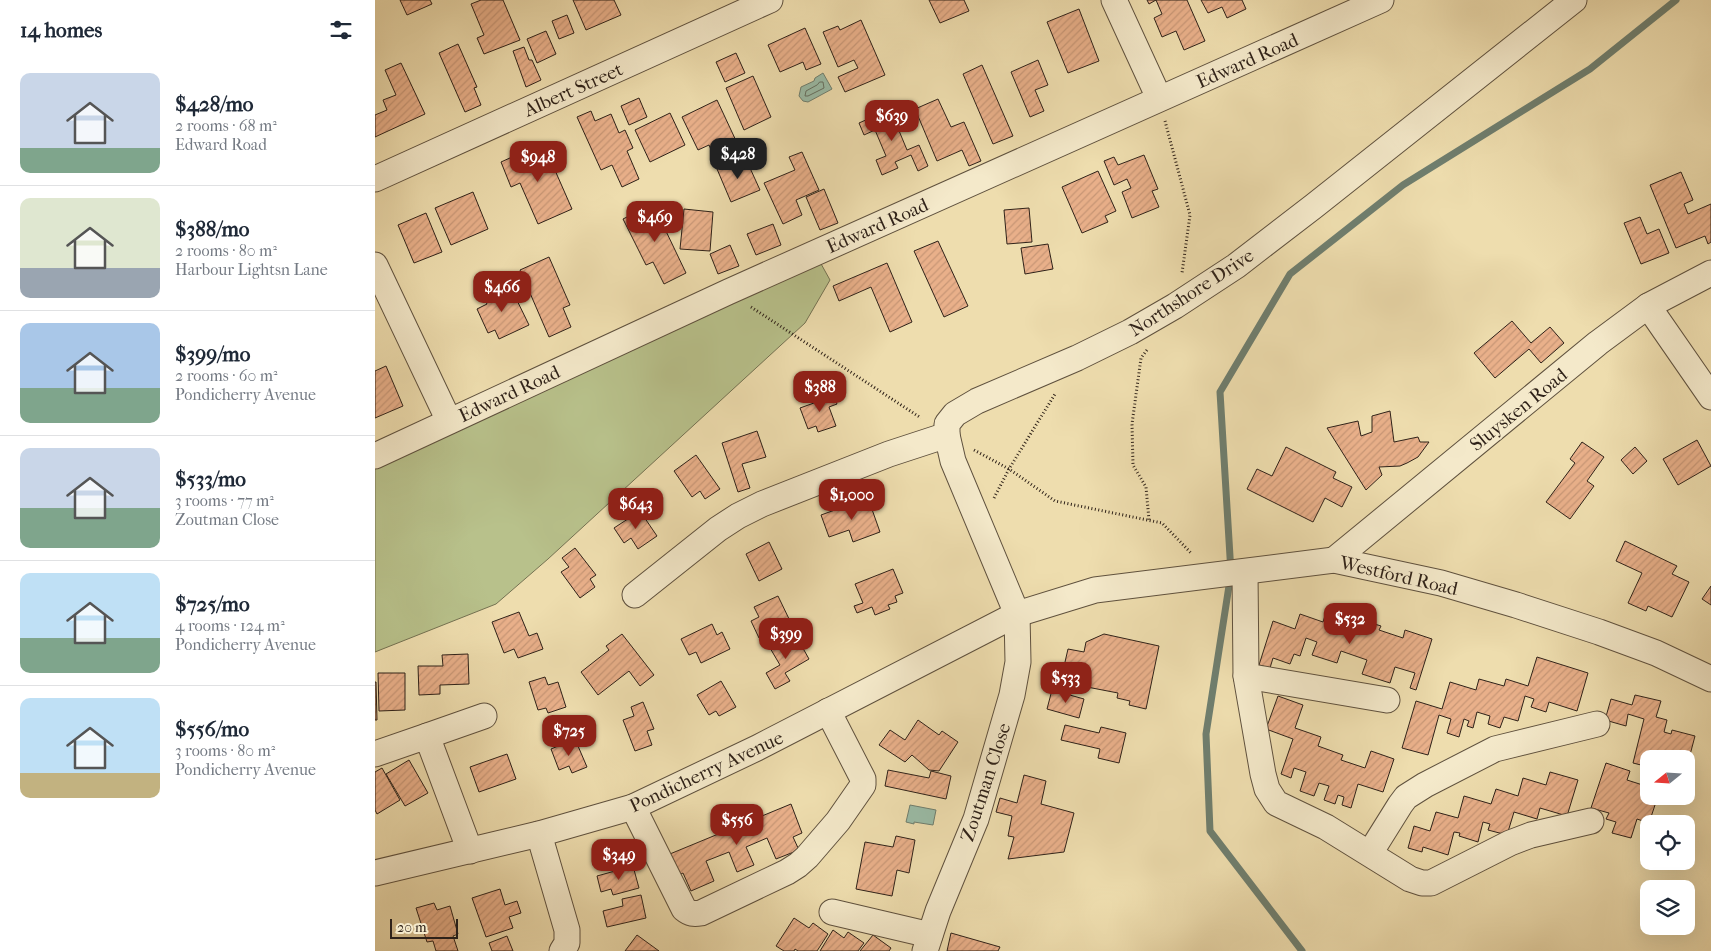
<!DOCTYPE html>
<html lang="en">
<head>
<meta charset="utf-8">
<style>
  :root { --surface:#fff; --page:#f2f2f3; --text:#1f2937; --muted:#747a83; --line:#e0e1e3; --accent:#8f2418 }
  body { margin:0; font-family:"IM FELL French Canon",serif; background:var(--page); color:var(--text); height:100vh; display:flex; flex-direction:column; font-size:19px; white-space:nowrap }
  * { box-sizing:border-box; margin:0 }
  p { font-size:16px; color:var(--muted) }
  .icon { flex:none; width:28px; height:28px; fill:none; stroke:currentColor; stroke-width:2; stroke-linecap:round; stroke-linejoin:round }
  .map { position:relative; flex:1; overflow:hidden }
  .panel { display:flex; flex-direction:column; background:var(--surface); width:375px }
  .panel>* { flex:none }
  .needle { width:32px; rotate:252deg }
  .buttons { position:absolute; left:1265px; top:750px; display:grid; gap:10px }
  .buttons a { display:grid; place-items:center; width:55px; height:55px; border-radius:10px; background:var(--surface); box-shadow:0 5px 20px #0002; font-size:25px }
  .scale { position:absolute; left:15px; bottom:12px; width:68px; box-sizing:border-box; padding-left:5px; border:2px solid #2f2219; border-top:0; font-size:14px; line-height:18px; white-space:nowrap; color:#2f2219; -webkit-text-stroke:4px #f4e9ca; paint-order:stroke }
  .price { position:absolute; translate:-50% -42px; padding:0 11px; border-radius:10px; background:var(--accent); color:#fff; font-size:16px; line-height:32px; filter:drop-shadow(0 1px 2px #0008) }
  .price::after { content:''; position:absolute; left:50%; top:30px; width:15px; height:11px; margin-left:-8px; background:inherit; clip-path:polygon(0 0,100% 0,50% 100%) }
  .price.on { background:#222; color:#fff }
  ul { padding:0; list-style:none }
  li { display:flex; align-items:center; gap:15px; height:125px; padding:0 20px }
  li+li { border-top:1px solid var(--line) }
  li span { display:grid; place-items:center; flex:none; width:140px; height:100px; border-radius:10px; color:#555 }
  li>.icon { margin-inline-start:auto }
  span .icon { width:60px; height:60px; fill:#fffc; stroke-width:1 }
  li b { font-size:21px }
  h2 { display:flex; justify-content:space-between; align-items:center; height:60px; padding:0 20px; font-size:21px }
  main { display:flex; flex:1; min-height:0 }
  .map>svg:first-child { display:block }
  .grass { fill:#b8c18b; stroke:#747252 }
  .water { fill:#9abca7; stroke:#6f7e6e }
  .lines { fill:none; stroke-linecap:round; stroke-linejoin:round }
  .shore { stroke:#646f60; stroke-width:1 }
  .stream { stroke:#6f7e6e; stroke-width:7 }
  .building { fill:url(#building-hatch); stroke:#2f2219 }
  .minor-casing { stroke:#5f513e; stroke-width:27 }
  .path { stroke:#2f2219; stroke-width:3; stroke-dasharray:1 2.5; stroke-linecap:butt }
  .minor { stroke:#f4e9ca; stroke-width:25 }
  .labels { text-anchor:middle; stroke-width:4; stroke-linejoin:round; paint-order:stroke }
  .street-label { font-size:19px; fill:#2f2219; stroke:#f4e9ca }
</style>
</head>
<body>
<main>
<section class="panel">
<h2>14 homes<svg class="icon" aria-label="filters" viewBox="0 0 24 24"><path d="M4 7h16M4 17h16"/><circle cx="9" cy="7" r="2"/><circle cx="15" cy="17" r="2"/></svg></h2>
<ul>
<li><span style="background:linear-gradient(#c9d6e8 75%,#7fa58c 0)"><svg class="icon" aria-label="home" viewBox="0 0 24 24"><path d="M3 11l9-7 9 7M6 9v11h12V9"/></svg></span><div><b>$428/mo</b><p>2 rooms · 68 m²</p><p>Edward Road</p></div></li>
<li><span style="background:linear-gradient(#dfe7d0 70%,#9aa5b1 0)"><svg class="icon" aria-label="home" viewBox="0 0 24 24"><path d="M3 11l9-7 9 7M6 9v11h12V9"/></svg></span><div><b>$388/mo</b><p>2 rooms · 80 m²</p><p>Harbour Lightsn Lane</p></div></li>
<li><span style="background:linear-gradient(#a9c7e8 65%,#7fa58c 0)"><svg class="icon" aria-label="home" viewBox="0 0 24 24"><path d="M3 11l9-7 9 7M6 9v11h12V9"/></svg></span><div><b>$399/mo</b><p>2 rooms · 60 m²</p><p>Pondicherry Avenue</p></div></li>
<li><span style="background:linear-gradient(#c9d6e8 60%,#7fa58c 0)"><svg class="icon" aria-label="home" viewBox="0 0 24 24"><path d="M3 11l9-7 9 7M6 9v11h12V9"/></svg></span><div><b>$533/mo</b><p>3 rooms · 77 m²</p><p>Zoutman Close</p></div></li>
<li><span style="background:linear-gradient(#bfe0f5 65%,#7fa58c 0)"><svg class="icon" aria-label="home" viewBox="0 0 24 24"><path d="M3 11l9-7 9 7M6 9v11h12V9"/></svg></span><div><b>$725/mo</b><p>4 rooms · 124 m²</p><p>Pondicherry Avenue</p></div></li>
<li><span style="background:linear-gradient(#bfe0f5 75%,#c2b280 0)"><svg class="icon" aria-label="home" viewBox="0 0 24 24"><path d="M3 11l9-7 9 7M6 9v11h12V9"/></svg></span><div><b>$556/mo</b><p>3 rooms · 80 m²</p><p>Pondicherry Avenue</p></div></li>
</ul>
</section>
<div class="map">
<svg width="1336" height="951" viewBox="0 0 1336 951">
  <defs>
    <pattern id="building-hatch" width="6" height="6" patternUnits="userSpaceOnUse" patternTransform="scale(1.25)"><rect width="6" height="6" fill="#e9b08a"/><path d="M-1 1l2-2M0 6l6-6M5 7l2-2" fill="none" stroke="#c89776"/></pattern>
  </defs>
  <rect width="100%" height="100%" fill="#eeddae"/>
  <filter id="stains"><feTurbulence type="fractalNoise" baseFrequency=".004" numOctaves="4"/><feColorMatrix values="0 0 0 0 .2 0 0 0 0 .09 0 0 0 0 .02 0 0 0 .5 -.17"/></filter>
  <radialGradient id="worn" r=".72"><stop offset=".6" stop-color="#630" stop-opacity="0"/><stop offset="1" stop-color="#630" stop-opacity=".3"/></radialGradient>
  <polygon class="grass" points="445,262 455,280 430,323 173,559 121,604 0,652 0,467"/>
  <g class="water">
    <polygon points="448,73 457,89 433,102 428,101 424,96 426,87 439,81 440,78"/>
    <polygon points="535,805 561,810 558,825 539,822 539,824 531,822"/>
  </g>
  <g class="lines">
    <polygon class="shore" points="445,82 448,82 449,88 433,96 430,96 431,91 442,85"/>
    <polyline class="stream" points="927,951 835,831 831,734 856,573 845,392 915,274 1028,185 1215,69 1301,0"/>
  </g>
  <g class="building">
    <polygon points="25,0 55,0 57,4 32,15"/>
    <polygon points="106,0 128,0 145,40 109,54 102,38 109,35 96,4"/>
    <polygon points="198,0 239,0 246,15 211,30"/>
    <polygon points="554,0 589,0 594,11 565,23"/>
    <polygon points="772,0 812,0 830,41 809,50 801,31 787,37 779,18 787,14 781,0 774,4"/>
    <polygon points="826,0 867,0 871,9 852,18 847,7 833,13"/>
    <polygon points="704,9 724,61 693,73 672,22"/>
    <polygon points="192,15 199,33 184,39 177,21"/>
    <polygon points="486,20 510,75 470,92 463,77 483,68 479,60 463,67 448,32 463,26 465,30"/>
    <polygon points="430,28 446,64 431,70 428,62 405,72 393,45"/>
    <polygon points="171,31 181,54 162,63 152,39"/>
    <polygon points="83,44 102,87 99,88 106,105 90,112 64,53"/>
    <polygon points="149,47 154,60 157,60 166,80 151,87 138,51"/>
    <polygon points="361,53 370,73 350,82 341,62"/>
    <polygon points="663,60 673,85 660,90 669,111 655,117 636,72"/>
    <polygon points="26,63 50,114 0,137 0,115 12,110 8,100 21,95 10,70"/>
    <polygon points="607,65 638,136 618,144 588,74"/>
    <polygon points="378,76 396,117 369,130 351,88"/>
    <polygon points="264,98 272,117 254,125 246,106"/>
    <polygon points="563,99 576,127 589,122 606,161 594,166 587,150 562,161 540,109"/>
    <polygon points="342,100 363,145 339,157 334,145 323,150 307,117"/>
    <polygon points="520,107 525,119 520,121 532,150 544,145 553,166 543,171 536,155 520,162 523,168 507,175 501,160 511,156 500,130 489,135 484,123"/>
    <polygon points="216,111 220,121 236,114 244,133 250,130 258,148 252,151 264,179 247,187 237,165 226,170 202,117"/>
    <polygon points="295,113 310,145 275,162 260,130"/>
    <polygon points="168,143 197,209 163,224 145,183 136,187 126,162"/>
    <polygon points="427,152 444,190 421,200 427,215 408,224 389,183 420,170 414,157"/>
    <polygon points="769,155 783,189 777,191 784,207 757,218 747,192 756,188 752,179 739,185 729,161 739,157 743,165"/>
    <polygon points="370,157 385,190 356,202 342,169"/>
    <polygon points="723,171 741,211 730,216 733,222 707,233 687,187"/>
    <polygon points="1306,172 1318,200 1309,204 1313,214 1336,204 1336,242 1333,244 1330,236 1301,248 1275,185"/>
    <polygon points="449,189 463,223 445,230 431,197"/>
    <polygon points="98,192 113,229 76,245 60,208"/>
    <polygon points="278,204 311,273 289,284 278,262 271,265 248,219"/>
    <polygon points="654,208 657,242 632,244 629,210"/>
    <polygon points="309,209 338,212 335,251 305,249"/>
    <polygon points="51,213 67,252 39,263 23,225"/>
    <polygon points="1265,217 1272,234 1284,229 1294,253 1266,264 1249,223"/>
    <polygon points="398,224 406,245 381,255 372,234"/>
    <polygon points="563,241 593,306 569,317 539,251"/>
    <polygon points="673,244 678,269 650,274 646,248"/>
    <polygon points="355,245 364,266 343,274 335,254"/>
    <polygon points="174,257 195,305 188,308 196,327 174,337 145,270"/>
    <polygon points="512,263 537,322 515,332 496,287 464,301 458,286"/>
    <polygon points="134,284 154,325 124,339 120,330 113,333 102,309 112,304 108,296"/>
    <polygon points="1137,321 1156,343 1175,327 1189,343 1166,363 1154,349 1120,378 1099,353"/>
    <polygon points="11,366 28,406 0,418 0,371"/>
    <polygon points="456,388 462,404 454,407 461,426 443,432 441,426 433,429 425,408 450,399 448,392"/>
    <polygon points="1015,411 1019,442 1043,437 1045,442 1054,442 1043,457 1032,463 1025,466 1004,467 1007,475 991,490 952,428 983,421 986,436 997,432 997,416"/>
    <polygon points="382,431 391,457 367,464 375,488 363,492 347,443"/>
    <polygon points="1322,440 1336,466 1303,485 1288,459"/>
    <polygon points="1207,442 1229,457 1212,481 1219,486 1195,519 1171,502 1200,463 1195,459"/>
    <polygon points="911,447 961,472 958,478 977,487 967,507 950,498 938,522 872,489 882,469 897,476"/>
    <polygon points="1260,447 1272,461 1258,474 1246,460"/>
    <polygon points="321,455 345,489 330,499 325,491 317,497 299,471"/>
    <polygon points="493,498 505,532 478,542 474,530 454,537 446,515"/>
    <polygon points="265,511 282,536 263,549 256,538 249,543 239,528"/>
    <polygon points="1250,541 1302,566 1297,574 1314,582 1297,617 1273,606 1271,611 1253,603 1267,573 1241,561"/>
    <polygon points="394,542 407,569 384,581 371,554"/>
    <polygon points="200,548 221,575 215,579 220,587 205,598 186,572 194,567 187,558"/>
    <polygon points="518,569 528,593 520,596 522,602 513,605 515,609 500,615 497,607 482,613 479,606 488,603 480,584"/>
    <polygon points="1336,586 1336,605 1327,599"/>
    <polygon points="403,596 416,623 384,638 376,621 384,617 379,607"/>
    <polygon points="952,609 1006,626 1004,630 1028,638 1030,630 1057,639 1041,690 1035,688 1040,673 1020,667 1015,683 987,674 992,660 966,651 962,663 937,655 942,642 931,638 925,656 919,654 915,664 898,658 895,668 884,665 898,621 920,629 925,614 948,622"/>
    <polygon points="144,612 154,636 162,633 168,649 143,658 139,649 129,653 117,622"/>
    <polygon points="337,624 342,635 347,632 355,649 326,663 321,652 314,655 306,639"/>
    <polygon points="247,634 279,675 265,686 254,671 223,695 206,672 234,650 231,646"/>
    <polygon points="420,634 434,659 410,673 415,681 400,689 391,673 405,665 395,648"/>
    <polygon points="729,634 784,646 771,709 754,705 755,701 742,698 743,693 712,687 713,681 687,675 693,649 709,652 711,642"/>
    <polygon points="93,654 94,684 65,685 65,694 44,695 43,666 68,666 67,655"/>
    <polygon points="1162,657 1213,673 1202,711 1174,702 1171,712 1156,707 1159,699 1150,696 1143,721 1129,717 1125,728 1113,724 1115,716 1102,712 1098,728 1092,726 1094,721 1089,719 1084,737 1072,733 1076,719 1064,715 1053,755 1027,748 1041,701 1067,709 1075,682 1101,690 1104,679 1129,686 1131,679 1153,686"/>
    <polygon points="3,673 30,673 30,710 4,711"/>
    <polygon points="170,677 173,685 183,682 191,707 173,713 171,708 163,710 154,682"/>
    <polygon points="346,681 361,707 344,716 341,711 334,715 322,695"/>
    <polygon points="0,682 1,682 2,720 0,720"/>
    <polygon points="677,690 709,699 704,718 672,709"/>
    <polygon points="1260,695 1286,701 1281,717 1292,720 1289,732 1296,734 1297,730 1320,736 1311,770 1311,759 1274,759 1274,767 1258,763 1269,719 1253,714 1251,726 1230,720 1236,699 1257,705"/>
    <polygon points="903,696 928,705 920,728 946,737 943,746 968,755 966,760 990,768 996,751 1019,759 1008,792 983,784 976,808 967,805 969,797 963,795 960,804 949,800 954,786 944,783 939,796 925,791 931,772 919,768 916,778 906,774 918,739 891,729"/>
    <polygon points="268,702 279,729 272,731 277,745 260,751 248,720 259,716 256,707"/>
    <polygon points="543,720 564,735 567,731 583,742 564,771 554,770 537,755 530,762 504,745 515,730 530,740"/>
    <polygon points="690,725 724,733 726,727 751,733 744,763 723,758 725,749 686,740"/>
    <polygon points="200,739 212,767 197,773 194,766 184,770 176,749"/>
    <polygon points="132,754 141,779 104,792 95,767"/>
    <polygon points="34,760 53,793 30,806 11,774"/>
    <polygon points="1231,763 1255,771 1252,780 1274,787 1274,796 1283,796 1274,823 1262,819 1256,838 1237,833 1241,822 1231,819 1234,813 1216,808"/>
    <polygon points="7,768 25,800 2,814 0,810 0,772"/>
    <polygon points="513,770 554,778 556,771 576,776 571,799 510,786"/>
    <polygon points="1175,772 1203,780 1192,816 1165,808 1162,819 1139,812 1132,835 1113,830 1115,824 1108,822 1103,842 1084,836 1085,833 1079,832 1073,855 1048,847 1047,852 1033,848 1039,826 1055,831 1061,812 1083,818 1089,796 1116,804 1121,789 1143,796 1148,778 1171,785"/>
    <polygon points="649,775 671,781 666,804 699,813 689,852 633,859 639,837 633,836 637,816 621,812 625,798 642,803"/>
    <polygon points="416,804 427,833 418,837 424,850 401,859 392,838 371,847 379,865 362,872 354,852 331,861 339,881 316,891 308,873 299,877 290,856"/>
    <polygon points="521,836 540,840 534,873 522,870 517,896 481,889 490,842 518,847"/>
    <polygon points="258,866 264,888 238,895 236,889 226,892 222,876"/>
    <polygon points="125,889 130,905 142,901 146,913 134,917 138,928 111,937 97,898"/>
    <polygon points="266,895 271,918 232,927 228,911 248,906 247,899"/>
    <polygon points="59,903 62,910 75,906 83,934 78,936 83,951 61,951 58,941 52,942 41,908"/>
    <polygon points="419,918 434,928 438,923 453,934 442,951 423,951 420,949 419,951 409,951 401,946"/>
    <polygon points="458,930 469,938 473,932 489,943 483,951 445,951"/>
    <polygon points="576,933 625,947 623,951 572,951"/>
    <polygon points="262,935 284,951 250,951"/>
    <polygon points="498,935 516,948 514,951 485,951"/>
    <polygon points="132,936 138,951 117,951 114,943"/>
  </g>
  <g class="lines">
    <defs>
      <g id="minor">
        <polyline points="739,0 784,98"/>
        <polyline points="0,179 395,0"/>
        <polyline points="0,265 74,421"/>
        <polyline points="1273,306 1336,397"/>
        <polyline points="0,456 353,292 1006,0"/>
        <polyline points="959,560 1223,343 1273,306 1336,273"/>
        <polyline points="870,572 871,676 1012,700"/>
        <polyline points="260,595 343,529 363,516 387,504 514,454 572,435"/>
        <polyline points="871,676 888,774 892,789 901,803 951,827 1035,879 1047,883 1056,883 1135,843 1156,835 1216,821"/>
        <polyline points="52,736 109,716"/>
        <polyline points="0,754 52,736 95,851"/>
        <path d="M 258,807 L 309,909 C 315,914 319,914 326,913 L 412,872 L 423,865 L 432,857 L 463,821 L 488,785 L 488,779 L 453,711"/>
        <polyline points="164,834 192,930 192,943 187,951"/>
        <polyline points="995,853 1025,805 1031,797 1050,785 1120,749 1222,724"/>
        <polyline points="0,873 164,834 258,807 382,748 642,614 720,590 959,560 1066,583 1141,605 1224,632 1281,653 1336,679"/>
        <polyline points="457,912 555,935"/>
        <polyline points="550,951 563,911 601,819 637,695 643,662 642,614 578,461 572,435 572,424 580,414 602,401 702,358 755,332 800,306 861,266 939,206 1199,0"/>
      </g>
    </defs>
    <use href="#minor" class="minor-casing"/>
    <g class="path">
      <polyline points="790,121 815,215 807,273"/>
      <polyline points="376,307 546,418"/>
      <polyline points="772,350 766,358 757,424 758,465 771,487 774,520"/>
      <polyline points="599,450 634,469 680,501 787,523 817,554"/>
      <polyline points="619,498 634,469 680,394"/>
    </g>
    <use href="#minor" class="minor"/>
  </g>
  <g class="labels">
    <g class="street-label">
      <text transform="translate(872 60) rotate(-24)" y="7">Edward Road</text>
      <text transform="translate(198 89) rotate(-24)" y="7">Albert Street</text>
      <text transform="translate(502 225) rotate(-24)" y="7">Edward Road</text>
      <text transform="translate(816 292) rotate(-33)" y="7">Northshore Drive</text>
      <text transform="translate(134 393) rotate(-25)" y="7">Edward Road</text>
      <text transform="translate(1143 409) rotate(-39)" y="7">Sluysken Road</text>
      <text transform="translate(1024 575) rotate(13)" y="7">Westford Road</text>
      <text transform="translate(331 771) rotate(-25)" y="7">Pondicherry Avenue</text>
      <text transform="translate(610 782) rotate(-72)" y="7">Zoutman Close</text>
    </g>
  </g>
  <rect width="100%" height="100%" filter="url(#stains)"/>
  <rect width="100%" height="100%" fill="url(#worn)"/>
</svg>
<div class="buttons">
<a><svg class="needle" viewBox="-14 -14 28 28"><path d="M0-13l5 13h-10z" fill="#e53935"/><path d="M0 13l5-13h-10z" fill="#747a83"/></svg></a>
<a><svg class="icon" aria-label="locate" viewBox="0 0 24 24"><circle cx="12" cy="12" r="6"/><path d="M12 2v4M12 18v4M2 12h4M18 12h4"/></svg></a>
<a><svg class="icon" aria-label="layers" viewBox="0 0 24 24"><path d="M12 4l9 5-9 5-9-5zM3 14l9 5 9-5"/></svg></a>
</div>
<div class="scale">20 m</div>
<b class="price" style="left:517px;top:142px">$639</b>
<b class="price on" style="left:363px;top:180px">$428</b>
<b class="price" style="left:163px;top:183px">$948</b>
<b class="price" style="left:280px;top:243px">$469</b>
<b class="price" style="left:127px;top:313px">$466</b>
<b class="price" style="left:445px;top:413px">$388</b>
<b class="price" style="left:477px;top:521px">$1,000</b>
<b class="price" style="left:261px;top:530px">$643</b>
<b class="price" style="left:975px;top:645px">$532</b>
<b class="price" style="left:411px;top:660px">$399</b>
<b class="price" style="left:691px;top:704px">$533</b>
<b class="price" style="left:194px;top:757px">$725</b>
<b class="price" style="left:362px;top:846px">$556</b>
<b class="price" style="left:244px;top:881px">$349</b>
</div>
</main>
</body>
</html>
